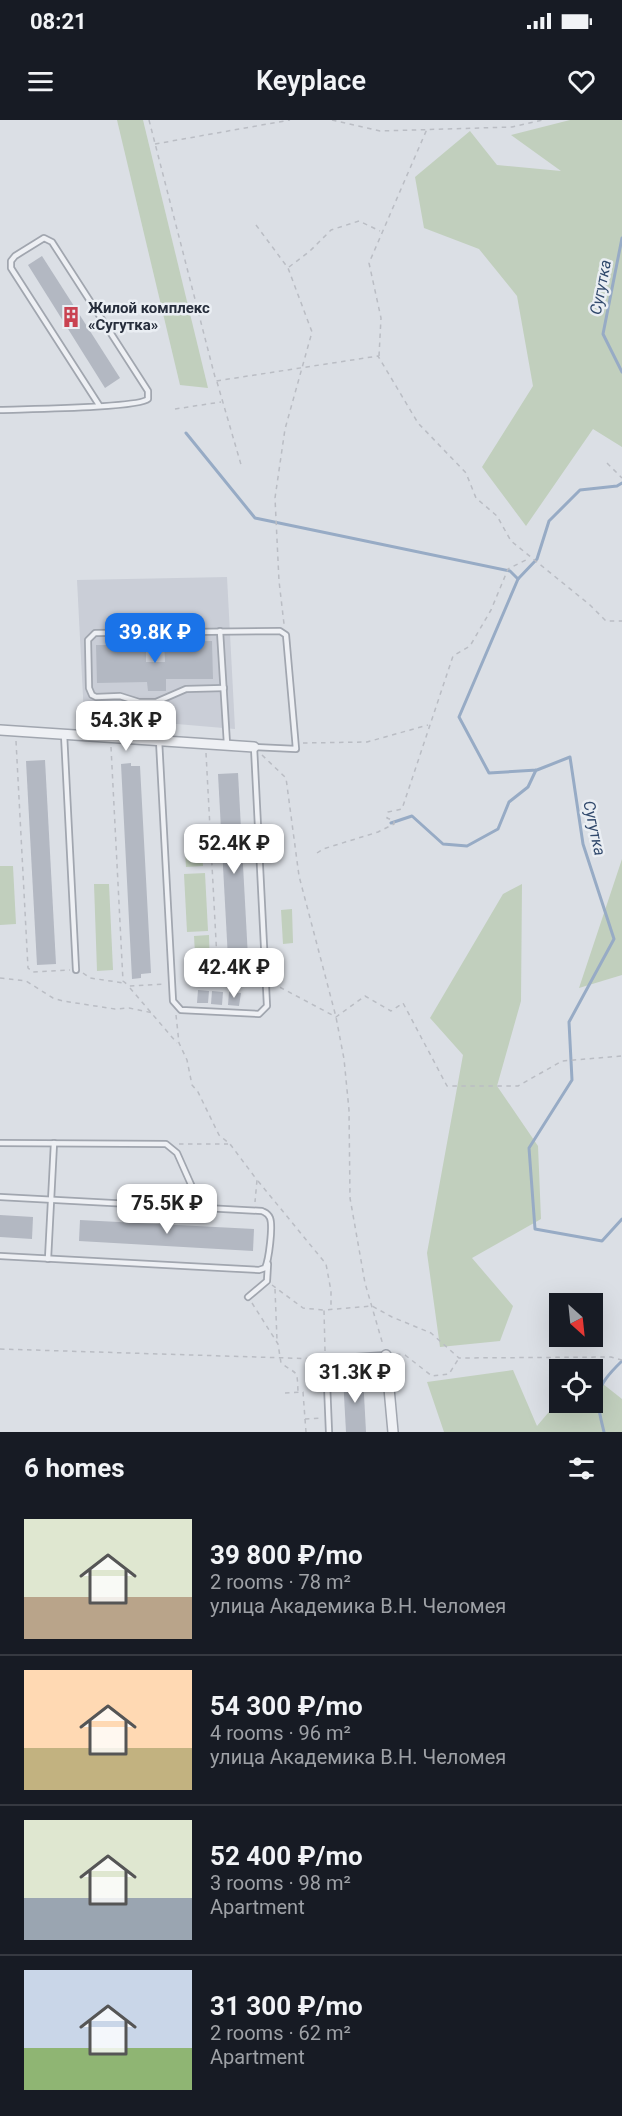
<!DOCTYPE html>
<html lang="en">
<head>
<meta charset="utf-8">
<style>
  :root { --surface:#171b24; --page:#20242c; --text:#f1f3f6; --muted:#9ea1a6; --line:#363941; --accent:#1a73e8 }
  body { margin:0; font-family:Roboto,sans-serif; background:var(--page); color:var(--text); height:100vh; display:flex; flex-direction:column; font-size:22px; white-space:nowrap }
  * { box-sizing:border-box; margin:0 }
  p { font-size:20px; color:var(--muted) }
  .icon { flex:none; width:33px; height:33px; fill:none; stroke:currentColor; stroke-width:2; stroke-linecap:round; stroke-linejoin:round }
  .map { position:relative; height:1312px; overflow:hidden }
  .details { display:flex; flex-direction:column; background:var(--surface); flex:1 }
  .details>* { flex:none }
  .needle { width:39px; rotate:153deg }
  .buttons { position:absolute; left:549px; top:1173px; display:grid; gap:12px }
  .buttons a { display:grid; place-items:center; width:54px; height:54px; border-radius:0px; background:var(--surface); box-shadow:0 6px 24px #0002; font-size:30px }
  .price { position:absolute; translate:-50% -51px; padding:0 14px; border-radius:12px; background:#fff; color:#222; font-size:20px; line-height:39px; filter:drop-shadow(0 2px 3px #0008) }
  .price::after { content:''; position:absolute; left:50%; top:36px; width:18px; height:14px; margin-left:-9px; background:inherit; clip-path:polygon(0 0,100% 0,50% 100%) }
  .price.selected { background:var(--accent); color:#fff }
  ul { padding:0; list-style:none }
  li { display:flex; align-items:center; gap:18px; height:150px; padding:0 24px }
  li+li { border-top:2px solid var(--line) }
  li span { display:grid; place-items:center; flex:none; width:168px; height:120px; border-radius:0px; color:#555 }
  li>.icon { margin-inline-start:auto }
  span .icon { width:72px; height:72px; fill:#fffc; stroke-width:1 }
  li b { font-size:26px }
  h2 { display:flex; justify-content:space-between; align-items:center; height:72px; padding:0 24px; font-size:26px }
  .status { display:flex; justify-content:space-between; align-items:center; height:42px; padding:0 30px; background:var(--surface); direction:ltr }
  .status svg { height:16px; fill:currentColor }
  header { display:flex; justify-content:space-between; align-items:center; height:78px; padding:0 24px; background:var(--surface); font-size:27px; font-weight:600 }
  .map>svg:first-child { display:block }
  .built { fill:#caced7 }
  .green { fill:#c1cfbd }
  .lines { fill:none; stroke-linecap:round; stroke-linejoin:round }
  .stream { stroke:#97abc5; stroke-width:3 }
  .building { fill:#b3b8c2 }
  .lane-casing { stroke:#a1a6af; stroke-width:8 }
  .street-casing { stroke:#a1a6af; stroke-width:12 }
  .path { stroke:#babdc4; stroke-width:1.5; stroke-dasharray:4.5 4.5; stroke-linecap:butt }
  .lane { stroke:#eef0f4; stroke-width:4.5 }
  .street { stroke:#eef0f4; stroke-width:9 }
  .labels { text-anchor:middle; stroke-width:5; stroke-linejoin:round; paint-order:stroke }
  .poi-label { font-size:15px; font-weight:bold; fill:#262d3b; stroke:#eaeef3; text-anchor:start }
  .water-label { font-size:16px; font-style:italic; fill:#324a6d; stroke:#eaeef3 }
</style>
</head>
<body>
<div class="status"><b>08:21</b><svg viewBox="0 0 49 12"><path d="M0 12V9h3v3zM5 12V6h3v6zM10 12V3h3v9zM15 12V0h3v12zM26 1h20v11H26zM47 4h2v5h-2z"/></svg></div>
<header><svg class="icon" aria-label="menu" viewBox="0 0 24 24"><path d="M4 6h16M4 12h16M4 18h16"/></svg>Keyplace<svg class="icon" aria-label="heart" viewBox="0 0 24 24"><path d="M12 20l-8-8c-3-5 5-10 8-4 3-6 11-1 8 4z"/></svg></header>
<div class="map">
<svg width="622" height="1312" viewBox="0 0 622 1312">
  <rect width="100%" height="100%" fill="#dbdfe5"/>
  <polygon class="built" points="227,457 235,609 84,596 77,460"/>
  <g class="green">
    <polygon points="117,0 143,0 208,268 180,265"/>
    <polygon points="570,0 622,0 622,327 593,309 526,406 482,347 533,266 517,176 479,129 424,108 415,57 470,11 497,45 561,51 511,15"/>
    <polygon points="201,712 203,746 186,747 184,713"/>
    <polygon points="622,739 622,855 579,868"/>
    <polygon points="0,746 13,746 16,804 0,805"/>
    <polygon points="205,753 208,811 187,812 184,754"/>
    <polygon points="94,764 109,764 113,850 97,851"/>
    <polygon points="522,764 521,881 497,966 538,1026 541,1099 472,1138 513,1186 500,1221 440,1227 427,1133 463,935 430,898 503,774"/>
    <polygon points="292,789 293,823 283,824 281,790"/>
    <polygon points="209,815 210,850 196,851 194,816"/>
    <polygon points="513,1250 537,1306 559,1280 560,1282 592,1282 593,1256 622,1279 622,1312 444,1312 427,1262"/>
  </g>
  <g class="lines">
    <g class="stream">
      <polyline points="622,118 603,214 622,252"/>
      <polyline points="186,313 255,398 510,451 518,459"/>
      <polyline points="622,363 617,366 580,370 549,401 537,439 518,459 459,597 489,653 537,650 570,637 583,724 614,819 569,902 572,960 529,1028 535,1109 602,1121 622,1099"/>
      <polyline points="391,703 412,696 443,724 467,726 498,709 509,682 528,667 536,650"/>
      <path d="M 604,1312 C 595,1276 594,1268 622,1241"/>
    </g>
  </g>
  <g class="building">
    <polygon points="42,136 120,258 105,268 28,145"/>
    <polygon points="212,521 213,559 166,559 166,571 148,571 147,562 97,563 96,525 146,525 146,542 165,542 164,522"/>
    <polygon points="45,640 56,844 37,845 26,641"/>
    <polygon points="131,643 131,646 140,646 151,853 141,854 141,858 132,859 121,644"/>
    <polygon points="238,653 249,856 229,857 218,654"/>
    <polygon points="198,870 209,871 208,883 197,883"/>
    <polygon points="212,871 223,872 222,885 211,884"/>
    <polygon points="229,872 241,873 239,886 228,885"/>
    <polygon points="0,1095 33,1097 32,1119 0,1117"/>
    <polygon points="80,1100 254,1109 253,1131 79,1121"/>
    <polygon points="363,1256 366,1312 346,1312 343,1257"/>
  </g>
  <g class="lines">
    <defs>
      <g id="lane">
        <path d="M 0,290 C 22,289 139,288 148,279 L 148,271 L 52,122 L 44,118 L 15,136 L 11,141 L 11,148 L 99,285"/>
        <polyline points="220,511 227,624"/>
        <polyline points="64,614 76,850"/>
        <polyline points="159,620 173,881 181,890 259,894 267,886 254,627 296,629 286,515 280,511 95,513 88,520 89,568 92,575 96,577 120,576 139,582 156,582 186,569 224,568"/>
        <polyline points="0,1023 166,1024 177,1033 201,1087"/>
        <path d="M 0,1077 L 262,1091 C 266,1093 268,1093 270,1098 C 273,1106 269,1140 265,1148 L 259,1150 L 0,1136"/>
        <polyline points="48,1139 54,1023"/>
        <polyline points="248,1177 267,1161 268,1144"/>
        <polyline points="329,1312 326,1239 386,1235"/>
      </g>
      <g id="street">
        <polyline points="0,610 254,627"/>
        <polyline points="386,1235 393,1312"/>
      </g>
    </defs>
    <use href="#lane" class="lane-casing"/>
    <use href="#street" class="street-casing"/>
    <g class="path">
      <polyline points="149,0 216,261 378,236 418,303 466,353 476,378 497,396 511,421 590,485 606,501 622,501"/>
      <polyline points="332,0 380,11 512,7 543,0"/>
      <polyline points="155,24 290,0"/>
      <polyline points="256,105 288,148 312,212 285,309 275,378 279,461 284,504"/>
      <polyline points="289,147 310,131 331,110 359,101 380,111"/>
      <polyline points="379,236 381,198 369,143 427,9"/>
      <polyline points="217,262 242,348"/>
      <polyline points="175,289 221,282"/>
      <polyline points="607,343 622,358"/>
      <polyline points="16,621 28,848 33,852 70,850"/>
      <polyline points="303,623 367,622 428,605"/>
      <polyline points="111,627 123,861 129,866 164,864"/>
      <polyline points="206,633 218,858 224,862 259,860"/>
      <polyline points="262,635 286,658 299,756 336,897 344,939 349,990 350,1078 365,1163 383,1225"/>
      <polyline points="317,733 323,729 378,712 394,704 394,701 387,698 388,692 402,689 453,536 470,526 491,490 508,449 528,439"/>
      <polyline points="83,853 90,858 124,863"/>
      <polyline points="0,858 26,861 53,878 63,881 115,889 129,888 153,893"/>
      <polyline points="272,863 336,897 365,876 391,891 403,883 447,966 518,966 562,941 622,936"/>
      <polyline points="130,868 177,923"/>
      <polyline points="176,895 179,923 187,940 192,965 198,972 219,1015 230,1024 257,1060 255,1082"/>
      <polyline points="179,1024 228,1024"/>
      <polyline points="258,1061 326,1144 331,1171 331,1189"/>
      <polyline points="272,1165 303,1188 323,1190"/>
      <polyline points="275,1169 277,1220"/>
      <path d="M 252,1183 L 278,1224 L 281,1243 C 298,1256 297,1248 298,1272"/>
      <polyline points="0,1229 320,1239"/>
      <polyline points="325,1231 324,1190 372,1186 392,1197 431,1213 459,1238 611,1237 622,1240"/>
      <polyline points="396,1234 405,1235 432,1256 449,1254 459,1238"/>
      <polyline points="285,1273 303,1272 305,1299 322,1298"/>
      <polyline points="305,1299 306,1312"/>
    </g>
    <use href="#lane" class="lane"/>
    <use href="#street" class="street"/>
  </g>
  <defs>
    <symbol id="building-bare" viewBox="-9 -9 18 18"><path d="M-4-6H4V6H1V3H-1V6H-4ZM-2.5-4.3h1.7v1.8h-1.7ZM.8-4.3h1.7v1.8H.8ZM-2.5-1h1.7V.8h-1.7ZM.8-1h1.7V.8H.8Z" fill="#c94251" stroke="#eaeef3" stroke-width="2.5" paint-order="stroke"/></symbol>
  </defs>
  <g fill-rule="evenodd">
    <use href="#building-bare" x="56" y="182" width="30" height="30"/>
  </g>
  <g class="labels">
    <g class="poi-label">
      <text x="88" y="193">Жилой комплекс<tspan x="88" dy="17">«Сугутка»</tspan></text>
    </g>
    <g class="water-label">
      <text transform="translate(600 167) rotate(-79)" y="6">Сугутка</text>
      <text transform="translate(595 708) rotate(78)" y="6">Сугутка</text>
    </g>
  </g>
</svg>
<div class="buttons">
<a><svg class="needle" viewBox="-14 -14 28 28"><path d="M0-13l5 13h-10z" fill="#e53935"/><path d="M0 13l5-13h-10z" fill="#9ea1a6"/></svg></a>
<a><svg class="icon" aria-label="locate" viewBox="0 0 24 24"><circle cx="12" cy="12" r="6"/><path d="M12 2v4M12 18v4M2 12h4M18 12h4"/></svg></a>
</div>
<b class="price selected" style="left:155px;top:544px">39.8K ₽</b>
<b class="price" style="left:126px;top:632px">54.3K ₽</b>
<b class="price" style="left:234px;top:755px">52.4K ₽</b>
<b class="price" style="left:234px;top:879px">42.4K ₽</b>
<b class="price" style="left:167px;top:1115px">75.5K ₽</b>
<b class="price" style="left:355px;top:1284px">31.3K ₽</b>
</div>
<section class="details">
<h2>6 homes<svg class="icon" aria-label="filters" viewBox="0 0 24 24"><path d="M4 7h16M4 17h16"/><circle cx="9" cy="7" r="2"/><circle cx="15" cy="17" r="2"/></svg></h2>
<ul>
<li><span style="background:linear-gradient(#dfe7d0 65%,#b9a48a 0)"><svg class="icon" aria-label="home" viewBox="0 0 24 24"><path d="M3 11l9-7 9 7M6 9v11h12V9"/></svg></span><div><b>39 800 ₽/mo</b><p>2 rooms · 78 m²</p><p>улица Академика В.Н. Челомея</p></div></li>
<li><span style="background:linear-gradient(#ffd9b3 65%,#c2b280 0)"><svg class="icon" aria-label="home" viewBox="0 0 24 24"><path d="M3 11l9-7 9 7M6 9v11h12V9"/></svg></span><div><b>54 300 ₽/mo</b><p>4 rooms · 96 m²</p><p>улица Академика В.Н. Челомея</p></div></li>
<li><span style="background:linear-gradient(#dfe7d0 65%,#9aa5b1 0)"><svg class="icon" aria-label="home" viewBox="0 0 24 24"><path d="M3 11l9-7 9 7M6 9v11h12V9"/></svg></span><div><b>52 400 ₽/mo</b><p>3 rooms · 98 m²</p><p>Apartment</p></div></li>
<li><span style="background:linear-gradient(#c9d6e8 65%,#8fb573 0)"><svg class="icon" aria-label="home" viewBox="0 0 24 24"><path d="M3 11l9-7 9 7M6 9v11h12V9"/></svg></span><div><b>31 300 ₽/mo</b><p>2 rooms · 62 m²</p><p>Apartment</p></div></li>
</ul>
</section>
</body>
</html>
